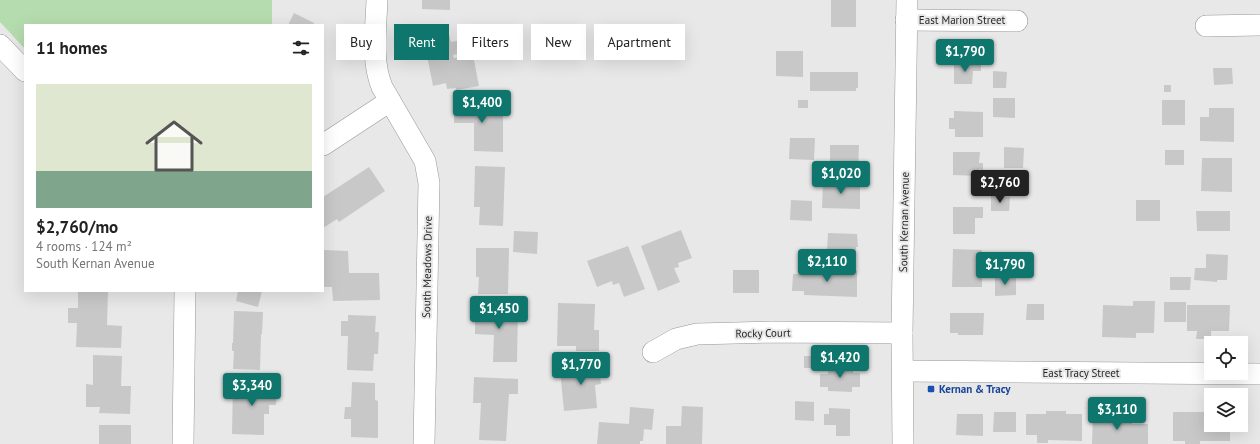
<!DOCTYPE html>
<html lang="en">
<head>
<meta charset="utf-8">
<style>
  :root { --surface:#fff; --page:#f2f2f2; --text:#222; --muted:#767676; --accent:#0f766e }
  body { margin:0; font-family:"PT Sans",sans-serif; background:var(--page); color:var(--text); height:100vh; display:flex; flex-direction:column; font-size:15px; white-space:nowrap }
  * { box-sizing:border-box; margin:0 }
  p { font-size:13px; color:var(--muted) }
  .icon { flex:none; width:22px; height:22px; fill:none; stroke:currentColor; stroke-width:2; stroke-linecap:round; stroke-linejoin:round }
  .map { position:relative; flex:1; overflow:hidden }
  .drawer { position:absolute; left:24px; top:24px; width:300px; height:268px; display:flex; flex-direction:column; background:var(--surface); border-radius:0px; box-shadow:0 4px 16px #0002 }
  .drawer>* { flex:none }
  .hud { position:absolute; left:336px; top:24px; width:380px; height:36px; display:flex; gap:8px }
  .tools { position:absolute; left:1204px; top:336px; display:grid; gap:8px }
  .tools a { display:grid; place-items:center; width:44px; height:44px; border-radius:0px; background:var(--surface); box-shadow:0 4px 16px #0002; font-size:20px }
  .price { position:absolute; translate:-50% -34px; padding:0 9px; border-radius:4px; background:var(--accent); color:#fff; font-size:13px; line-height:26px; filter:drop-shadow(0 1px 2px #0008) }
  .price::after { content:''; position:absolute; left:50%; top:24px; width:12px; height:9px; margin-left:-6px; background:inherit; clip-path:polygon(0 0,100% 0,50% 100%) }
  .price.active { background:#222; color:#fff }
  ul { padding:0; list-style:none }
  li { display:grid; align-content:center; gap:8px; height:212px; padding:0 12px }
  li span { display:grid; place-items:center; height:124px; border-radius:0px; color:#555 }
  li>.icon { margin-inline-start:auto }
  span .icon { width:72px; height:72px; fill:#fffc; stroke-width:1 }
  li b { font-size:17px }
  h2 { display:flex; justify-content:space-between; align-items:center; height:48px; padding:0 12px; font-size:17px }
  .pill { padding:0 14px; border-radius:0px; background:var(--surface); box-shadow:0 4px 16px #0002; font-size:14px; line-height:36px }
  .pill.active { background:var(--accent); color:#fff }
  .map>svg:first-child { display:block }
  .green { fill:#b5dcae }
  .building { fill:#c9c8c8 }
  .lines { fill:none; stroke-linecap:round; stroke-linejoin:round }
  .minor-casing { stroke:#979799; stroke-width:22 }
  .minor { stroke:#fff; stroke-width:21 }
  .transit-dot { fill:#1a4fb4; stroke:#e8e8e9; stroke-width:1.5 }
  .labels { text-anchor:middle; stroke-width:4; stroke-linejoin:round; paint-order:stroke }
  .street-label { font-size:11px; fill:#252525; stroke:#e8e8e9 }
  .transit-label { font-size:11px; font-weight:bold; fill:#164399; stroke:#e8e8e9; text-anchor:start }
</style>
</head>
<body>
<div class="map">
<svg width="1260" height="444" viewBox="0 0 1260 444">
  <rect width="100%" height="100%" fill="#e8e8e9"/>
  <polygon class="green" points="0,0 272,0 272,25 25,25 25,49 0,22"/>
  <g class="building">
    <polygon points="422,0 450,0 450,10 422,9"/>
    <rect x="831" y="0" width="25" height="27"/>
    <polygon points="294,13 314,23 313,25 288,25"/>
    <polygon points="448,30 451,42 466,39 468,52 453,55 454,58 473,55 479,86 456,90 456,88 447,89 446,83 433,86 423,35"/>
    <polygon points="776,51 803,51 803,77 776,76"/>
    <polygon points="954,63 981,63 981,71 973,71 972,84 954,84"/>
    <polygon points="1213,68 1232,68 1233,84 1214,85"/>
    <polygon points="993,71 1007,72 1006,88 993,88"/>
    <polygon points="810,72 858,72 858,88 856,88 856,91 810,91"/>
    <rect x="1164" y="85" width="7" height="7"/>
    <polygon points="993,98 1015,98 1015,118 993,117"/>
    <polygon points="454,99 478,99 478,106 503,107 503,152 474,151 474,123 454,123"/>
    <rect x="798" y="100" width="10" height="8"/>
    <rect x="1162" y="100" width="23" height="25"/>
    <polygon points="1209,108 1234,108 1234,142 1200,141 1200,117 1209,117"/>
    <polygon points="954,111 983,112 983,137 955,137 955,129 949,129 949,118 954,118"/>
    <polygon points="790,138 815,138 814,160 789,159"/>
    <polygon points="830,145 859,145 858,173 830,173"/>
    <polygon points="1004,147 1024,148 1023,168 1004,168"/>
    <rect x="1165" y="150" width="19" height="15"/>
    <polygon points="953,152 980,152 979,163 983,163 983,170 979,169 979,176 953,175"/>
    <polygon points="1202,158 1232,158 1232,192 1201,191"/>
    <polygon points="475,166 505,167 503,226 479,225 480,207 474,207"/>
    <polygon points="369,167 385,191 339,222 337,219 323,228 323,197"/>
    <polygon points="823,181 860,182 860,209 822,208"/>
    <polygon points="991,196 1010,197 1009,211 991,211"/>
    <polygon points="791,200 812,201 812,221 790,220"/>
    <rect x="1136" y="200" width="24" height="21"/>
    <polygon points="953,207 983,207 983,218 975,218 975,234 953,234"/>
    <polygon points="1196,211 1230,211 1230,231 1197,231"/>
    <polygon points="681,230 692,258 678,263 679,267 674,268 680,282 658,291 641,246"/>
    <polygon points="514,231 538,232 537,254 513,252"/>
    <polygon points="828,233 857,234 858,247 856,247 856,254 837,254 837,251 827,251"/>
    <polygon points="628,246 645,289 624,297 619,283 613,285 612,281 597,287 587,261"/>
    <polygon points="476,248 509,248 508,294 478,294 479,277 476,277"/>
    <polygon points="953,249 982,250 982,287 952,287"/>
    <polygon points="324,250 348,251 349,273 379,273 380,300 333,301 332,287 324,287"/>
    <rect x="800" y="251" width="17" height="16"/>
    <polygon points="1206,254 1228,255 1227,280 1217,280 1217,282 1194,280 1195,268 1206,268"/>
    <rect x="733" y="270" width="26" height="23"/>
    <polygon points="804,270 857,271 857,297 804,295 804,291 792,291 793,274 804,274"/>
    <polygon points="995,276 1016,276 1016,295 995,296"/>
    <polygon points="1170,277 1191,277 1190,290 1170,290"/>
    <polygon points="78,291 108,291 107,325 122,326 121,348 76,347 77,323 68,323 68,308 78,308"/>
    <polygon points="238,291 262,291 258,307 236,301"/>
    <polygon points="1133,301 1155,301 1154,333 1136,333 1136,338 1102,337 1103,305 1133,306"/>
    <rect x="1164" y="302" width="22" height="20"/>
    <polygon points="558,303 595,304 594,330 599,330 599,351 576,351 576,346 557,346"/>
    <polygon points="1027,304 1044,304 1044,320 1026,320"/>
    <polygon points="1187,305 1230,305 1229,331 1211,331 1211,339 1196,339 1197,331 1187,331"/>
    <polygon points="475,306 518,307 517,362 493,362 494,335 475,334"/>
    <polygon points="234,311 263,312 262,334 261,334 260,370 233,369 234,351 232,351 232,343 233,343"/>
    <polygon points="950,313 984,313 983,335 958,335 958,333 950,333"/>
    <polygon points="348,315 376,316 375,332 379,332 378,354 374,354 373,371 347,370 348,336 341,336 341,321 348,321"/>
    <polygon points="93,355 122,356 121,386 131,386 130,414 99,413 100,407 86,407 86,384 93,385"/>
    <rect x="804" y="356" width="19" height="12"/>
    <polygon points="599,361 601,384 595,385 597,408 564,411 560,370 577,368 576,363"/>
    <polygon points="828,367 853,367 853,373 860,373 860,387 852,387 852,392 828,391 828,387 820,387 820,374 828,374"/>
    <polygon points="474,377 518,379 518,394 509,394 506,441 479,440 481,403 473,403"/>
    <polygon points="352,382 375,383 375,400 378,401 378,438 351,437 351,419 344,419 345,407 351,407"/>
    <polygon points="233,383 277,384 276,405 269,405 269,414 264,414 264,435 232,434"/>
    <polygon points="795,401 814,402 814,421 795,420"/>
    <polygon points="682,406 703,407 702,444 666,444 666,426 681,426"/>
    <polygon points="630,407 654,409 652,430 644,429 643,441 640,441 640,444 597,444 599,422 629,424"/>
    <polygon points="829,408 850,409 850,436 836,436 836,425 824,425 824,414 829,414"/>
    <polygon points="1046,411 1066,411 1066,414 1082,414 1082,441 1048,440 1048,443 1037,443 1037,435 1026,435 1026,414 1046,414"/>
    <polygon points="994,412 1016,412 1016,432 993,432"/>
    <polygon points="1093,412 1114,413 1114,419 1132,419 1132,424 1148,424 1148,444 1092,444"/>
    <polygon points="1173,412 1211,412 1211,425 1230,425 1230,441 1200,441 1200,444 1185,444 1185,441 1173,441"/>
    <polygon points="957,414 983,414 983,436 956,435"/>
    <rect x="99" y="425" width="32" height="19"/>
  </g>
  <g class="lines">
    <defs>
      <g id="minor">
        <path d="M 377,0 C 376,29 371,60 382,87 L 425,161 L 429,183 L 424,444"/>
        <polyline points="906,20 1017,21"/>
        <polyline points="1206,26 1260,25"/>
        <polyline points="0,45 25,71"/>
        <polyline points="323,145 390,101"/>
        <polyline points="653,352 676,339 697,334 772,332 902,333"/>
        <polyline points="903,371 1260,374"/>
        <polyline points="183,444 185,291"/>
        <polyline points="903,444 902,333 907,0"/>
      </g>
    </defs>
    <use href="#minor" class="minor-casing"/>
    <use href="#minor" class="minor"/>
  </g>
  <rect class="transit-dot" x="927" y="385" width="8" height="8" rx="2"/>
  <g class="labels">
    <g class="street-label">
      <text x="962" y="24">East Marion Street</text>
      <text transform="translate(904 222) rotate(-89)" y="4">South Kernan Avenue</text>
      <text transform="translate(427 267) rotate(-89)" y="4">South Meadows Drive</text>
      <text transform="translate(763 333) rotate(-1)" y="4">Rocky Court</text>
      <text x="1081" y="377">East Tracy Street</text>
    </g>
    <g class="transit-label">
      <text x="939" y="393">Kernan &amp; Tracy</text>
    </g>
  </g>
</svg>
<div class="tools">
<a><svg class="icon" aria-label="locate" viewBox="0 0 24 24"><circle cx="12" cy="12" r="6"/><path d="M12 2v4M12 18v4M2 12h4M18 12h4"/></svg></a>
<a><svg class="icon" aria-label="layers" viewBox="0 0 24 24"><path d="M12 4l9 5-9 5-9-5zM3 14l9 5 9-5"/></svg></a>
</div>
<b class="price" style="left:965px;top:73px">$1,790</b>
<b class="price" style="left:482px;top:124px">$1,400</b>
<b class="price" style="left:841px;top:195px">$1,020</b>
<b class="price active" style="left:1000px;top:204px">$2,760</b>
<b class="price" style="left:827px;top:283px">$2,110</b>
<b class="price" style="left:1005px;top:286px">$1,790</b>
<b class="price" style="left:499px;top:330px">$1,450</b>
<b class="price" style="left:840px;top:379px">$1,420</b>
<b class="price" style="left:581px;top:386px">$1,770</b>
<b class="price" style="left:252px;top:407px">$3,340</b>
<b class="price" style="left:1117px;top:431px">$3,110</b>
<div class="hud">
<a class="pill">Buy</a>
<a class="pill active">Rent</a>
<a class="pill">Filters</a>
<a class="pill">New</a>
<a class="pill">Apartment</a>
</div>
<section class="drawer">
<h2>11 homes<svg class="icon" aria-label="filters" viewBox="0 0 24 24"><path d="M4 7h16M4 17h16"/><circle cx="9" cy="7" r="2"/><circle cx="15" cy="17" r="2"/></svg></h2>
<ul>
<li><span style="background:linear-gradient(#dfe7d0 70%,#7fa58c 0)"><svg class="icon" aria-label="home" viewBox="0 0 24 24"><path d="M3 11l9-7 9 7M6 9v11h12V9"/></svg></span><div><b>$2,760/mo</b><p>4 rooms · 124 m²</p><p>South Kernan Avenue</p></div></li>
</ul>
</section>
</div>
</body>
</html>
